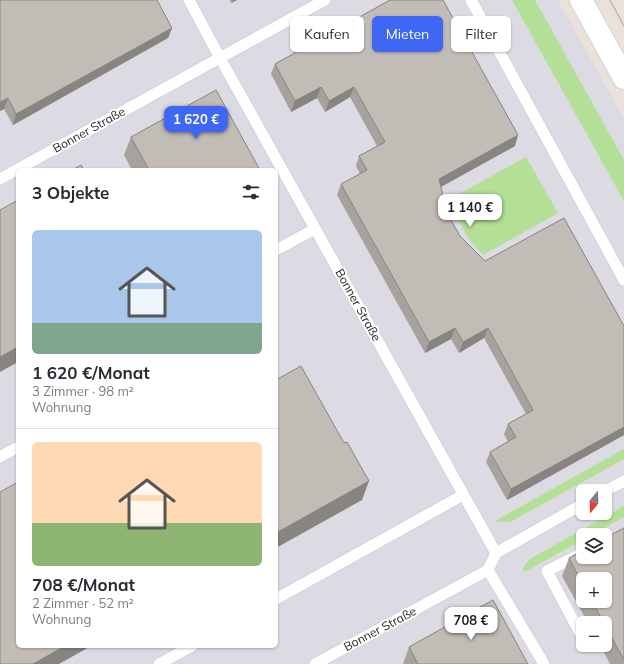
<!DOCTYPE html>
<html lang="de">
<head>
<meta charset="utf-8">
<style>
  :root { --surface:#fff; --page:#f7f7f7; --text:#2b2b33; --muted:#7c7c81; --line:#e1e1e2; --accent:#3e67f3 }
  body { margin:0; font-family:Mulish,sans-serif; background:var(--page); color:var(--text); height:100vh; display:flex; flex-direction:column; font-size:15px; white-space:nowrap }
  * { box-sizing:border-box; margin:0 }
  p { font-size:13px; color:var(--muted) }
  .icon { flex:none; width:22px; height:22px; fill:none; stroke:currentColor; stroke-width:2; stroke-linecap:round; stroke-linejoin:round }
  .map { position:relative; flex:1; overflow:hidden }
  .panel { position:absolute; left:16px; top:168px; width:262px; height:480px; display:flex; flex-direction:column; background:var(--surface); border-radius:6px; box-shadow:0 1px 3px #0004 }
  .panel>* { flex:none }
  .hud { position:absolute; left:290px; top:16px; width:274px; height:36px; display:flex; gap:8px }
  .needle { width:26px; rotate:199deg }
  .tools { position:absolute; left:576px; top:484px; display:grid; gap:8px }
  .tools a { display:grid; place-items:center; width:36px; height:36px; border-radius:6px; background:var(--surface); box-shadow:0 1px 3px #0004; font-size:20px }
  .price { position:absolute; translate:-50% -34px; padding:0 9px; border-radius:8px; background:#fff; color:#222; font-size:13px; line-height:26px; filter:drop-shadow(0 1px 2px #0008) }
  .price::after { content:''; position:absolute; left:50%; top:24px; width:12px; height:9px; margin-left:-6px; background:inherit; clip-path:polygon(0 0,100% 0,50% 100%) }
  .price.on { background:var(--accent); color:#fff }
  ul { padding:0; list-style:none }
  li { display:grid; align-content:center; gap:8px; height:212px; padding:0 16px }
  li+li { border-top:1px solid var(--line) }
  li span { display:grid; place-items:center; height:124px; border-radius:6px; color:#555 }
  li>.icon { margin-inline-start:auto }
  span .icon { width:72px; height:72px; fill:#fffc; stroke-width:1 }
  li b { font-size:17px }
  h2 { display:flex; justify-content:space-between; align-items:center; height:48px; padding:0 16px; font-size:17px }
  .tag { padding:0 14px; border-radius:6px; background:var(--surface); box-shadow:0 1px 3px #0004; font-size:14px; line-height:36px }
  .tag.on { background:var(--accent); color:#fff }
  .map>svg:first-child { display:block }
  .industrial { fill:#dcdae2; fill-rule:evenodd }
  .green { fill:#b3df97 }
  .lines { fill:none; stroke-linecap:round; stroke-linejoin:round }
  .service-casing { stroke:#cfd3e1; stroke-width:13 }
  .secondary-casing { stroke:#cfd3e1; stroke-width:24 }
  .service { stroke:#fff; stroke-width:11 }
  .secondary { stroke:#fff; stroke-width:22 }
  .tram { stroke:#9da1b2; stroke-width:1 }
  .wall { fill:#a7a29d; fill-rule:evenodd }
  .shaded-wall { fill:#88847f }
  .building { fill:#c2bcb6; stroke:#88847f }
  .labels { text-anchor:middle; stroke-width:4; stroke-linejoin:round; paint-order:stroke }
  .street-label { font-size:12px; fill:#282828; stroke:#fff }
</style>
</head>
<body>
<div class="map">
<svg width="624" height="664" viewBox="0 0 624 664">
  <rect width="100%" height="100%" fill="#eae2da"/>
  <path class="industrial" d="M 0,0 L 558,0 L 624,119 L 624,664 L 0,664 ZM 18,170 L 276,170 L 276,646 L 18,646 ZM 583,491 L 605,491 L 605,513 L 583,513 ZM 583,535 L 605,535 L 605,557 L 583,557 ZM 583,579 L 605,579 L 605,601 L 583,601 ZM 583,623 L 605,623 L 605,645 L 583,645 Z"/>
  <g class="green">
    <polygon points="512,0 535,0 624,160 624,201"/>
    <path d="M 526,157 L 558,213 L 483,255 C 464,235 459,224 452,198 Z"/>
    <polygon points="624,449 624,459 512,521 505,522 495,521"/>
    <polygon points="624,506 624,517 592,535 583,535 583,540 524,572 523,570 524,566 530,559"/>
  </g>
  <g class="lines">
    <defs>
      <g id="service">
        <polyline points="189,0 220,58 496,553"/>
        <polyline points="471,0 624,280"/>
        <polyline points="0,179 325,0"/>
        <polyline points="276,250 315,229"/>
        <polyline points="0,457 18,447"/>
        <polyline points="605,491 624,481"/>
        <polyline points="488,570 544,664"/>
        <polyline points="276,599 463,495"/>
        <polyline points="581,635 547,571 583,553"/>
        <polyline points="159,664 192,646"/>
        <polyline points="315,664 488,570 496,553 583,504"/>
      </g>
      <polyline id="secondary" points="581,0 624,78"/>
    </defs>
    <use href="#service" class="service-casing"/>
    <use href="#secondary" class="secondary-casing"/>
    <use href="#service" class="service"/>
    <use href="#secondary" class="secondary"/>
    <polyline class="tram" points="610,0 624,26"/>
  </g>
  <g class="wall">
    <polygon points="0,0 172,28 168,38 13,125 4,109 0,111"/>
    <polygon points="230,0 237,0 231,3"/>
    <polygon points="390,0 515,146 441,187 448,215 460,236 485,261 624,326 624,435 507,500 486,462 490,452 508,442 504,434 508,424 526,414 484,338 459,353 451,339 425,353 337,195 341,184 360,174 356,166 359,156 377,146 350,97 325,112 317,98 291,112 271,74 275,64"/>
    <polygon points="131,137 260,170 132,170 124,155"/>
    <path d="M 624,528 L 624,664 L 610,664 L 600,645 L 605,645 L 605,623 L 588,623 L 562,576 L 569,558 ZM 583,579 L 605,601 L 583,601 Z"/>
    <polygon points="409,647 528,664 403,664"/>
  </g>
  <g class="shaded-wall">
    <polygon points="233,0 237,0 231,3"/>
    <polygon points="172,28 168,38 13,125 16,114"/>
    <polygon points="321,87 317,98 291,112 295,101"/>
    <polygon points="354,87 350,97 325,112 329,101"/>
    <polygon points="8,98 4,109 0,111 0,102"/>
    <polygon points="518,135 515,146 435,190 439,179"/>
    <polygon points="278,202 276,209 276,204"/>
    <polygon points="455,328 451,339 425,353 429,342"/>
    <polygon points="488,328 484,338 459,353 463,342"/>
    <polygon points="18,347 18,362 0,372 0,357"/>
    <polygon points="624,427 624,435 507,500 511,489"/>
    <polygon points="369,481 362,500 276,548 276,533"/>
    <polygon points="65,646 91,646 59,664 33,664"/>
  </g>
  <g class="building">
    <polygon points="0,0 157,0 172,28 16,114 8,98 0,102"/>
    <polygon points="390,0 443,0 518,135 439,179 448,215 460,236 485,261 564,218 624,326 624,427 511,489 490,452 516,437 508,424 533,410 488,328 463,342 455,328 429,342 341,184 367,170 359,156 385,142 354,87 329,101 321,87 295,101 275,64"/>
    <polygon points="216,90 260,170 149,170 131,137"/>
    <polygon points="81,165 84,170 72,170"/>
    <polygon points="276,198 278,202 276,204"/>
    <polygon points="18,200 18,347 0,357 0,210"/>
    <polygon points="301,366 344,443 347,442 369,481 276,533 276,380"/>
    <polygon points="18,482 18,646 65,646 33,664 0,664 0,492"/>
    <polygon points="624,528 624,660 605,625 605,623 604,623 592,601 605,601 605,579 583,579 583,585 569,558 583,550 583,557 605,557 605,538"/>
    <polygon points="493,600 528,664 418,664 409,647"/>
  </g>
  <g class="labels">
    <g class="street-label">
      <text transform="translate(89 130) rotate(-29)" y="4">Bonner Straße</text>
      <text transform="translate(358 305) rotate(61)" y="4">Bonner Straße</text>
      <text transform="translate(380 629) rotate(-28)" y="4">Bonner Straße</text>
    </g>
  </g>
</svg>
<div class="tools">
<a><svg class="needle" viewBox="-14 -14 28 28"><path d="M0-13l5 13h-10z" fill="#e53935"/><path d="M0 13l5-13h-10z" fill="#7c7c81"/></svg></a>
<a><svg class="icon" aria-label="layers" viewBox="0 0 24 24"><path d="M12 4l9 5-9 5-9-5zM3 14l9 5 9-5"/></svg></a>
<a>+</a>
<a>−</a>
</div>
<b class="price on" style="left:196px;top:140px">1 620 €</b>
<b class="price" style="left:470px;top:228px">1 140 €</b>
<b class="price" style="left:471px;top:641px">708 €</b>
<div class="hud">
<a class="tag">Kaufen</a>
<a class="tag on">Mieten</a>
<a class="tag">Filter</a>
</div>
<section class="panel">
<h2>3 Objekte<svg class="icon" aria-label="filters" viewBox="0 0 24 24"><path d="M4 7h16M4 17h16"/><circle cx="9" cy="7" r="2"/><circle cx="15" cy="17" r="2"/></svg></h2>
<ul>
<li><span style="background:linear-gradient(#a9c7e8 75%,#7fa58c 0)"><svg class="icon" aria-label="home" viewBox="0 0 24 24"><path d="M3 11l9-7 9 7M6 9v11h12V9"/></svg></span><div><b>1 620 €/Monat</b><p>3 Zimmer · 98 m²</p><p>Wohnung</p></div></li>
<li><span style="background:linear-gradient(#ffd9b3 65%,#8fb573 0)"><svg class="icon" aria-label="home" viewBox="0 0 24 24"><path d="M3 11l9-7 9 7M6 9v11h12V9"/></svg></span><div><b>708 €/Monat</b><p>2 Zimmer · 52 m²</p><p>Wohnung</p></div></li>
</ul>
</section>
</div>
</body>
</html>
